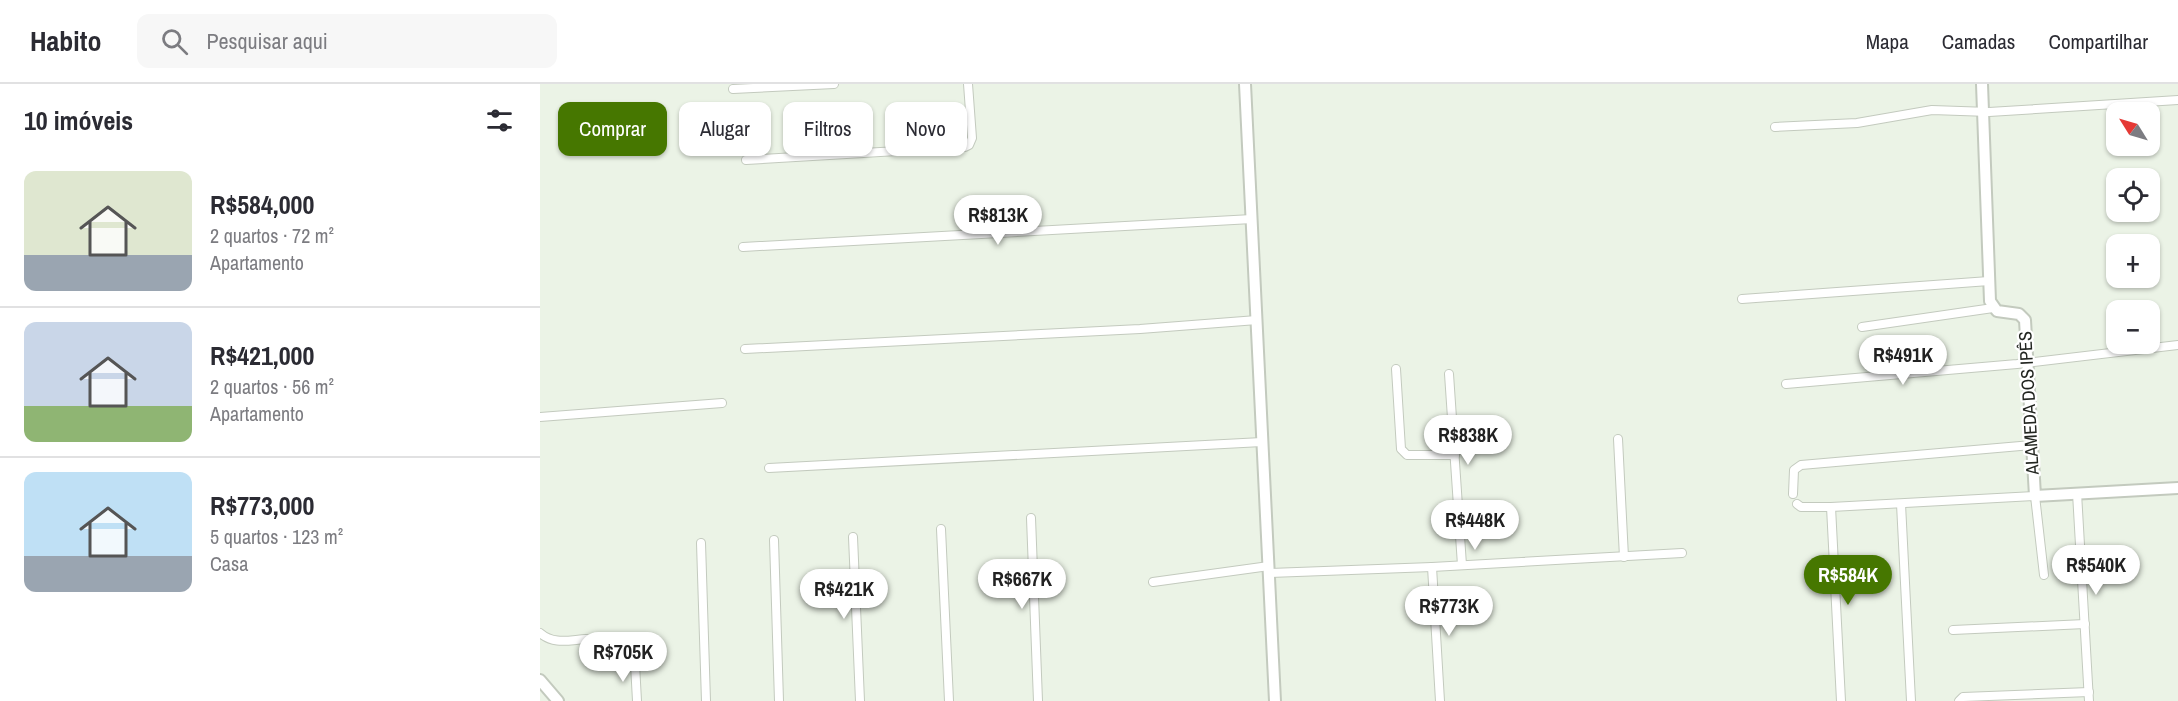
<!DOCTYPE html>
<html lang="pt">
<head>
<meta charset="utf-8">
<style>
  :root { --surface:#fff; --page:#f7f7f7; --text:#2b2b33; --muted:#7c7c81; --line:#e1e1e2; --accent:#467700 }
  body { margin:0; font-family:"Archivo Narrow",sans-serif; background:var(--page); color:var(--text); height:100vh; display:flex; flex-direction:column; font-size:22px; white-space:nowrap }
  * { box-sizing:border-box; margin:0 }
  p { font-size:20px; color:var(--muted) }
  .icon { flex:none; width:33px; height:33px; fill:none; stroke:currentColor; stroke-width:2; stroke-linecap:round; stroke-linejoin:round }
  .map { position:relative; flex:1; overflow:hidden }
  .details { display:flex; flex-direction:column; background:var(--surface); width:540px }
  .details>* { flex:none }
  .guide { position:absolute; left:18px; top:18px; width:570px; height:54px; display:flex; gap:12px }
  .needle { width:39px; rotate:307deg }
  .tools { position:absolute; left:1566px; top:18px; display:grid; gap:12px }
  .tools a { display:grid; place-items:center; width:54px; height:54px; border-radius:12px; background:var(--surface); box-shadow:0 2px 4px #0004; font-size:30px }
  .price { position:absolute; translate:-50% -51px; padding:0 14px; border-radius:21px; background:#fff; color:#222; font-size:20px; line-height:39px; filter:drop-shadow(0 2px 3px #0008) }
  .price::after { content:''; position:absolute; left:50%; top:36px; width:18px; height:14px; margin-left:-9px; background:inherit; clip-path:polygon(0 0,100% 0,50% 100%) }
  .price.current { background:var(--accent); color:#fff }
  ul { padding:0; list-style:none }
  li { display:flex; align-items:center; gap:18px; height:150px; padding:0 24px }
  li+li { border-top:2px solid var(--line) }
  li span { display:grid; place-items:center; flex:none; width:168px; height:120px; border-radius:12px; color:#555 }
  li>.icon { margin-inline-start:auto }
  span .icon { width:72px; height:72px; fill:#fffc; stroke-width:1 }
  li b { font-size:26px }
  h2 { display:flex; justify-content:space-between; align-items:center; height:72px; padding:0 24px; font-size:26px }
  .pill { padding:0 21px; border-radius:12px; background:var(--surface); box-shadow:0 2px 4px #0004; font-size:21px; line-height:54px }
  .pill.current { background:var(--accent); color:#fff }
  header { display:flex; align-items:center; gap:36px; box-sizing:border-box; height:84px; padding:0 30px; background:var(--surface); border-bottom:2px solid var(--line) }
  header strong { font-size:28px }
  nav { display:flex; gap:33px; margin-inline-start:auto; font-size:21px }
  .search { width:420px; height:54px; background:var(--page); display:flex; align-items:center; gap:15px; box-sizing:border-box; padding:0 21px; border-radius:12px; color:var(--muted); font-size:22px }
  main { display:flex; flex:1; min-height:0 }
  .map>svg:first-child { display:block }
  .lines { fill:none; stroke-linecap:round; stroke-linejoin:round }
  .street-casing { stroke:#c3cabe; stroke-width:10 }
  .secondary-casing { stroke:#c3cabe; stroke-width:14 }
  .street { stroke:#fff; stroke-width:8 }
  .secondary { stroke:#fff; stroke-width:10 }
  .labels { text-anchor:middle; stroke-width:4.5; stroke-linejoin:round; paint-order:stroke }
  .street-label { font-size:18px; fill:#222520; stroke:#fff }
</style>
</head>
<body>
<header>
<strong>Habito</strong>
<div class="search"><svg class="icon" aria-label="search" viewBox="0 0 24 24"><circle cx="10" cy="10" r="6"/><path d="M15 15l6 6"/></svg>Pesquisar aqui</div>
<nav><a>Mapa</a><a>Camadas</a><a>Compartilhar</a></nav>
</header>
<main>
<section class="details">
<h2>10 imóveis<svg class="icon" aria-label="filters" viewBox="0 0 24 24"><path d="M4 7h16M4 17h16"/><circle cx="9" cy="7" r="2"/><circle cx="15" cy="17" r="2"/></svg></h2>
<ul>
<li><span style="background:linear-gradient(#dfe7d0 70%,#9aa5b1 0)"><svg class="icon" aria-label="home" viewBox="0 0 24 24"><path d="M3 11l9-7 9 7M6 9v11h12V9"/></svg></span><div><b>R$584,000</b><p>2 quartos · 72 m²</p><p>Apartamento</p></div></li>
<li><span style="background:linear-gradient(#c9d6e8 70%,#8fb573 0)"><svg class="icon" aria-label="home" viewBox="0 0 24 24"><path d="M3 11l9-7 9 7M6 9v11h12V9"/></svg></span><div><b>R$421,000</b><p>2 quartos · 56 m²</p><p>Apartamento</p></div></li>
<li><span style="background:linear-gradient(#bfe0f5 70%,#9aa5b1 0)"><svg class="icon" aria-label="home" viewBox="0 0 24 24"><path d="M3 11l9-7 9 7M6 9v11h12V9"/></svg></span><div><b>R$773,000</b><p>5 quartos · 123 m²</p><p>Casa</p></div></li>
</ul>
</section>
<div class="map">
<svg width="1638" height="617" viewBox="0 0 1638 617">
  <rect width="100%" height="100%" fill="#ebf3e6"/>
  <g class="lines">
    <defs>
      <g id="street">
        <polyline points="193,5 294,0"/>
        <polyline points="1235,43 1317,39 1392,26 1449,28 1638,16"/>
        <polyline points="206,76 425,63 429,61 432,54 428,0"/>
        <polyline points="203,163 712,135"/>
        <polyline points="1202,215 1449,197"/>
        <polyline points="1322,243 1453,224"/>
        <polyline points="205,265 600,245 717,236"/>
        <polyline points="856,285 861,365 867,371 915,371"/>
        <polyline points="909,290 922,481"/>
        <polyline points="1246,300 1477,280 1638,261"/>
        <polyline points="0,333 182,319"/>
        <polyline points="1078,355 1084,473"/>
        <polyline points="229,384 722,358"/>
        <polyline points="1537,409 1549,617"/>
        <polyline points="1253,410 1254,386 1261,381 1492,361"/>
        <polyline points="1257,420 1261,423 1291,423 1495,412 1504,491"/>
        <polyline points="1361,420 1371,617"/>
        <polyline points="1291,423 1301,617"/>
        <polyline points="491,434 498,617"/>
        <polyline points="401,445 409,617"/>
        <polyline points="313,453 320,617"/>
        <polyline points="234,456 239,617"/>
        <polyline points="161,459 166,617"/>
        <polyline points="892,483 900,617"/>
        <polyline points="729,489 892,483 1142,469"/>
        <polyline points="613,498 729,482"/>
        <polyline points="1413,546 1545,540"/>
        <path d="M 0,549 C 14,561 29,556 46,555"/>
        <polyline points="95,580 97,617"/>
        <polyline points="1419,617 1423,613 1549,608"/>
      </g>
      <g id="secondary">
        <polyline points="705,0 735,617"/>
        <polyline points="1442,0 1450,217 1457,227 1479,230 1485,236 1495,412 1638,404"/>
        <polyline points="0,596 18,617"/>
      </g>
    </defs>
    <use href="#street" class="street-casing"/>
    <use href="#secondary" class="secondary-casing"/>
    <use href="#street" class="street"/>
    <use href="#secondary" class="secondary"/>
  </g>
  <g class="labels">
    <g class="street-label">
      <text transform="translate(1489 319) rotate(-93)" y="6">ALAMEDA DOS IPÊS</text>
    </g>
  </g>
</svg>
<div class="tools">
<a><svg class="needle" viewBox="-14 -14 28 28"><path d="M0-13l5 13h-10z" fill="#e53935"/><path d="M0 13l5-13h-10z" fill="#7c7c81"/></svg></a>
<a><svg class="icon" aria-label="locate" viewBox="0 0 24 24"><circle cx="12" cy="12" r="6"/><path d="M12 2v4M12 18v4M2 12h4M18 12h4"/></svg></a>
<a>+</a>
<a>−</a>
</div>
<b class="price" style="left:458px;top:162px">R$813K</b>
<b class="price" style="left:1363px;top:302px">R$491K</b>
<b class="price" style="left:928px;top:382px">R$838K</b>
<b class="price" style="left:935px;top:467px">R$448K</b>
<b class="price" style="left:1556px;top:512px">R$540K</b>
<b class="price current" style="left:1308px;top:522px">R$584K</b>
<b class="price" style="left:482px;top:526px">R$667K</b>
<b class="price" style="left:304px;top:536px">R$421K</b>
<b class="price" style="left:909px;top:553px">R$773K</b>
<b class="price" style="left:83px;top:599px">R$705K</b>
<div class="guide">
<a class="pill current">Comprar</a>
<a class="pill">Alugar</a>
<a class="pill">Filtros</a>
<a class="pill">Novo</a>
</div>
</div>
</main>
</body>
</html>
